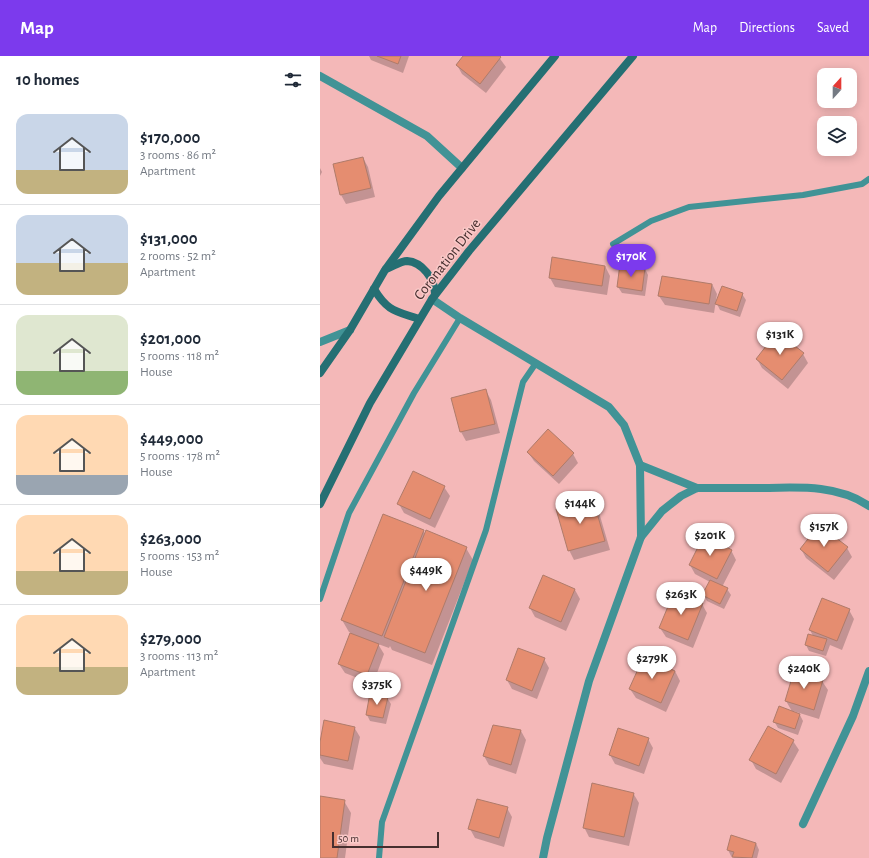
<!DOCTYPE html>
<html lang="en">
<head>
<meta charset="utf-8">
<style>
  :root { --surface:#fff; --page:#f2f2f3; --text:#1f2937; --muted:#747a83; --line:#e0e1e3; --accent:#7c3aed }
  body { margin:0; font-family:"Alegreya Sans",sans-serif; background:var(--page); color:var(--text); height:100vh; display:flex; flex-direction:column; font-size:15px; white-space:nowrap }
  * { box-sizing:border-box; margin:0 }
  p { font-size:13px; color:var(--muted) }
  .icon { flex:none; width:22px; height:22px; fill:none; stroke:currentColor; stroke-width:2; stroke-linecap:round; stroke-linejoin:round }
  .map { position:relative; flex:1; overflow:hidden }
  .sheet { display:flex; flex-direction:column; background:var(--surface); width:320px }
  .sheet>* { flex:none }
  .needle { width:26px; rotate:21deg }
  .buttons { position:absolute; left:497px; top:12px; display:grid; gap:8px }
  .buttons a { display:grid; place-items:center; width:40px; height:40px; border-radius:8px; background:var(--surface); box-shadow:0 2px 10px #0003; font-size:20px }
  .scale { position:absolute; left:12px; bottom:10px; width:107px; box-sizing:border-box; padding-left:4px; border:2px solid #462f2f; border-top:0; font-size:11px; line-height:14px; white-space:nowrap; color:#462f2f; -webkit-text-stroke:3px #fac9c8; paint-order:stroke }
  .price { position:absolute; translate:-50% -34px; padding:0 9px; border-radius:14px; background:#fff; color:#222; font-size:13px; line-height:26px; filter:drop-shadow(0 1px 2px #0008) }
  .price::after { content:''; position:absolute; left:50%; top:24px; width:12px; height:9px; margin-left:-6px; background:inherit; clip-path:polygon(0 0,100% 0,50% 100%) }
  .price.on { background:var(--accent); color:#fff }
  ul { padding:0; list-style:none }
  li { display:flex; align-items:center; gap:12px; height:100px; padding:0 16px }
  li+li { border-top:1px solid var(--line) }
  li span { display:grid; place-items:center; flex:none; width:112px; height:80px; border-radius:12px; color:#555 }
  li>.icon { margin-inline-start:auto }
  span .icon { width:48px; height:48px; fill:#fffc; stroke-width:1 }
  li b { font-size:17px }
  h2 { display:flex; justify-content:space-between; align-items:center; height:48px; padding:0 16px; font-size:17px }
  header { display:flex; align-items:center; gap:24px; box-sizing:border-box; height:56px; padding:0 20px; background:var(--accent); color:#fff }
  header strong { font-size:19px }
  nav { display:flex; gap:22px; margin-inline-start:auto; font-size:14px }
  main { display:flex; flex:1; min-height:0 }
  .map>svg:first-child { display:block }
  .shadow { fill:#0003 }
  .building { fill:#e58d70; stroke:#af7b6a }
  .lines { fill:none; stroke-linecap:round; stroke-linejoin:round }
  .lane { stroke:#419396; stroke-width:6 }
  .street { stroke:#419396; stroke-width:8 }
  .secondary { stroke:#256f73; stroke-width:8 }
  .labels { text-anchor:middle; stroke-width:3; stroke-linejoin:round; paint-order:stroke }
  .street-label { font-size:15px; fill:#462f2f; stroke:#fac9c8 }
</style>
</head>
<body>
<header>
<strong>Map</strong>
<nav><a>Map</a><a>Directions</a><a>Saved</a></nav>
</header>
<main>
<section class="sheet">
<h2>10 homes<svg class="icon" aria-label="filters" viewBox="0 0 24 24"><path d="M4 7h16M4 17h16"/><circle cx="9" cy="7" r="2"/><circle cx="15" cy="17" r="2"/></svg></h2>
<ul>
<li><span style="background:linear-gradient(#c9d6e8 70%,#c2b280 0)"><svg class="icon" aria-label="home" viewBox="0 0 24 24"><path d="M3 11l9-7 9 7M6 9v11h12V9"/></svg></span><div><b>$170,000</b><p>3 rooms · 86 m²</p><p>Apartment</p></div></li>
<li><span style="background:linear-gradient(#c9d6e8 60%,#c2b280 0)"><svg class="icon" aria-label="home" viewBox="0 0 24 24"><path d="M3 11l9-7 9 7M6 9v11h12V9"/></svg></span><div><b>$131,000</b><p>2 rooms · 52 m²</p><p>Apartment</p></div></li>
<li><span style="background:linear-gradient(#dfe7d0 70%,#8fb573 0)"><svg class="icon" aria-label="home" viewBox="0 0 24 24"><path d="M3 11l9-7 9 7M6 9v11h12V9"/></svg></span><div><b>$201,000</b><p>5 rooms · 118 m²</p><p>House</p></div></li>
<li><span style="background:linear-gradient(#ffd9b3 75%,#9aa5b1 0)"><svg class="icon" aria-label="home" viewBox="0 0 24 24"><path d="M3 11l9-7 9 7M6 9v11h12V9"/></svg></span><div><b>$449,000</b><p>5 rooms · 178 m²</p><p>House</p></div></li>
<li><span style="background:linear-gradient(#ffd9b3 70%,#c2b280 0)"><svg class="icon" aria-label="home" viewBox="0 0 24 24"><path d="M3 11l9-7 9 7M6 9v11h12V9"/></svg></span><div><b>$263,000</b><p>5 rooms · 153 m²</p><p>House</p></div></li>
<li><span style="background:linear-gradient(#ffd9b3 65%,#c2b280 0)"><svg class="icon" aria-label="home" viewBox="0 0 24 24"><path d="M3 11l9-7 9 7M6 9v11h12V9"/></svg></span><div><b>$279,000</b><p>3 rooms · 113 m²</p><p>Apartment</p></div></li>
</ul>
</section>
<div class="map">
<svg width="549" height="802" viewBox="0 0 549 802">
  <rect width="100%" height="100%" fill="#f4b8b8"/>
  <g class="shadow">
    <polygon points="49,0 89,0 83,17 51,4"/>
    <polygon points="144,0 178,0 186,11 166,37 142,18 137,9"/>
    <polygon points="43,102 48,111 55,141 26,148 21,139"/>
    <polygon points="0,112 2,116 0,120"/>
    <polygon points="285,210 290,220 287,239 235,231 230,222"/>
    <polygon points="325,213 328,219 325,240 302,237 298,231"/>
    <polygon points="392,228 397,238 394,257 345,249 339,240"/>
    <polygon points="422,238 426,244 420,261 400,254 397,248"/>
    <polygon points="483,298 488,307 468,333 442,312 437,303"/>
    <polygon points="166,335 171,344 180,377 146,385 141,376 132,343"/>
    <polygon points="208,396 253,398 258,407 239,428 214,405"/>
    <polygon points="124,431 130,440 115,472 84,457 79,448"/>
    <polygon points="273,444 278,453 290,494 254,504 249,494"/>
    <polygon points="103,474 105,479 146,492 153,504 112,609 72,594 70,590 69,592 58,588 64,598 53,628 25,617 19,608 31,577 29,576 22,564"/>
    <polygon points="527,492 532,501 514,524 486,502 481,493"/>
    <polygon points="411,494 416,504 402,531 407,533 411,539 404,553 387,545 384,539 390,526 375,518 370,509"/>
    <polygon points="224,521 255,534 260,543 246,575 215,561 210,552"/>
    <polygon points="382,548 387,557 373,592 346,581 340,572"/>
    <polygon points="529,554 534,563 522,594 510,589 506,600 489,595 486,589 489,579 493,580 490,574"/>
    <polygon points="224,603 229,612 217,643 192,633 187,624"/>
    <polygon points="355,615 360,625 346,656 316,642 310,633"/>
    <polygon points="502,625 508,634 499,663 473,655 473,657 480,659 483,665 478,679 458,672 454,665 473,657 466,645"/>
    <polygon points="67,642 71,648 66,668 50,665 47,659"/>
    <polygon points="34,671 40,681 33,714 4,708 0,702 0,691"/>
    <polygon points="201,675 206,684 196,718 169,709 164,700"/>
    <polygon points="328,683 333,692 324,718 295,708 290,699"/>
    <polygon points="473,685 479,694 461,727 436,713 431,704"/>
    <polygon points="313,737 319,747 309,790 269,781 264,771"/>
    <polygon points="0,741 24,745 31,757 25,802 0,802"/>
    <polygon points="187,752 192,761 184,791 155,782 150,773"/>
    <polygon points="436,787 439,794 437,802 414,802 411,800 408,794"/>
  </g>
  <g class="building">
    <polygon points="57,0 81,0 78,8"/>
    <polygon points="143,0 180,0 181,1 160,28 136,9"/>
    <polygon points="43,101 51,132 20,139 13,108"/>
    <polygon points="232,201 285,210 282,230 229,222"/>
    <polygon points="300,208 325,212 322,235 297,231"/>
    <polygon points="342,220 392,228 389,248 338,240"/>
    <polygon points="402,230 423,237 417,255 395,248"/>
    <polygon points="457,276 484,297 462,324 436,303"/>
    <polygon points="166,333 175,368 140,376 131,342"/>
    <polygon points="228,373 254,397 233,420 207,396"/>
    <polygon points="93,415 125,430 110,463 77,448"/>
    <polygon points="273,443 285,485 248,495 236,453"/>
    <polygon points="63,458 104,474 62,580 21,564"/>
    <polygon points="499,469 528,491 508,516 480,493"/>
    <polygon points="106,474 147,491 105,597 64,581"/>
    <polygon points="384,479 412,494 397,523 369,509"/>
    <polygon points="223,519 255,533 241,566 209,552"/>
    <polygon points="390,524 408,532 400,548 382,539"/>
    <polygon points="354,536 383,547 368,584 339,572"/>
    <polygon points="502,542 530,553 517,585 489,574"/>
    <polygon points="30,577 59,588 47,619 18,608"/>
    <polygon points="488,578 507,583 503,595 485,589"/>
    <polygon points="198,592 225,602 212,635 186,624"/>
    <polygon points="324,600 355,615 341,647 309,633"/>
    <polygon points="474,615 503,624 494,654 465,645"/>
    <polygon points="50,637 68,641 63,662 46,659"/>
    <polygon points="459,650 480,658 475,673 453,666"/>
    <polygon points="4,664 35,671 28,705 0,699 0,686"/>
    <polygon points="173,669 201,674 191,709 163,700"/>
    <polygon points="448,670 474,684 456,718 429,704"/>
    <polygon points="298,672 329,682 319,710 289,699"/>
    <polygon points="272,727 314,737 304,781 263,772"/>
    <polygon points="0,740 25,744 17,802 0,802"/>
    <polygon points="157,743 188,751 179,782 148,773"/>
    <polygon points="411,779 436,787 432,802 412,801 414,796 407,794"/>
  </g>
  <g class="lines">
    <g class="lane">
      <polyline points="293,188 331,165 369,151 483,139 542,128 549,123"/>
      <polyline points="0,543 29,457 94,337 140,262"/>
      <polyline points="59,802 62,766 166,474 203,326 216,307"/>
    </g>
    <g class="street">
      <polyline points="0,20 107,80 142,112"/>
      <polyline points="112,243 140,262 289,351 304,369 320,409 321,481 269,625 227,782 223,802"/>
      <polyline points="0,286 30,274"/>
      <polyline points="320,409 377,432"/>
      <path d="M 321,481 L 342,455 L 361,440 L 377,432 C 400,432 422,432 445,432 C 480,431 519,429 549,450"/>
      <polyline points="483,768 533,660 549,615"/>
    </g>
    <g class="secondary">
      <path d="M 66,213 C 72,211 81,205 87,205 C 102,206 115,223 115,238"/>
      <path d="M 54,233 C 68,256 76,255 99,263"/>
      <polyline points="0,317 30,274 65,214 119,140 235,0"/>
      <polyline points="0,448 50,347 112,243 149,195 313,0"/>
    </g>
  </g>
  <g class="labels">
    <g class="street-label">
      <text transform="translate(127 203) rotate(-52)" y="5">Coronation Drive</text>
    </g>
  </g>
</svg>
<div class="buttons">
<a><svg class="needle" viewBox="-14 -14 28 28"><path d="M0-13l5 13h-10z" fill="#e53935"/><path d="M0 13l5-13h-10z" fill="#747a83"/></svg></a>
<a><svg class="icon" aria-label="layers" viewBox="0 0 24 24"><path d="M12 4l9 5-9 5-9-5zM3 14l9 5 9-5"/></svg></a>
</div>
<div class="scale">50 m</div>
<b class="price on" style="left:311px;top:222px">$170K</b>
<b class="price" style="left:460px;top:300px">$131K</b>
<b class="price" style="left:260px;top:469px">$144K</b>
<b class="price" style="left:504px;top:492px">$157K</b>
<b class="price" style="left:390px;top:501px">$201K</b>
<b class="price" style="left:106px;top:536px">$449K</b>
<b class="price" style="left:361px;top:560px">$263K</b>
<b class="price" style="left:332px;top:624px">$279K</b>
<b class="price" style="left:484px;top:634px">$240K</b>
<b class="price" style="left:57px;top:650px">$375K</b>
</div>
</main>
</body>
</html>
